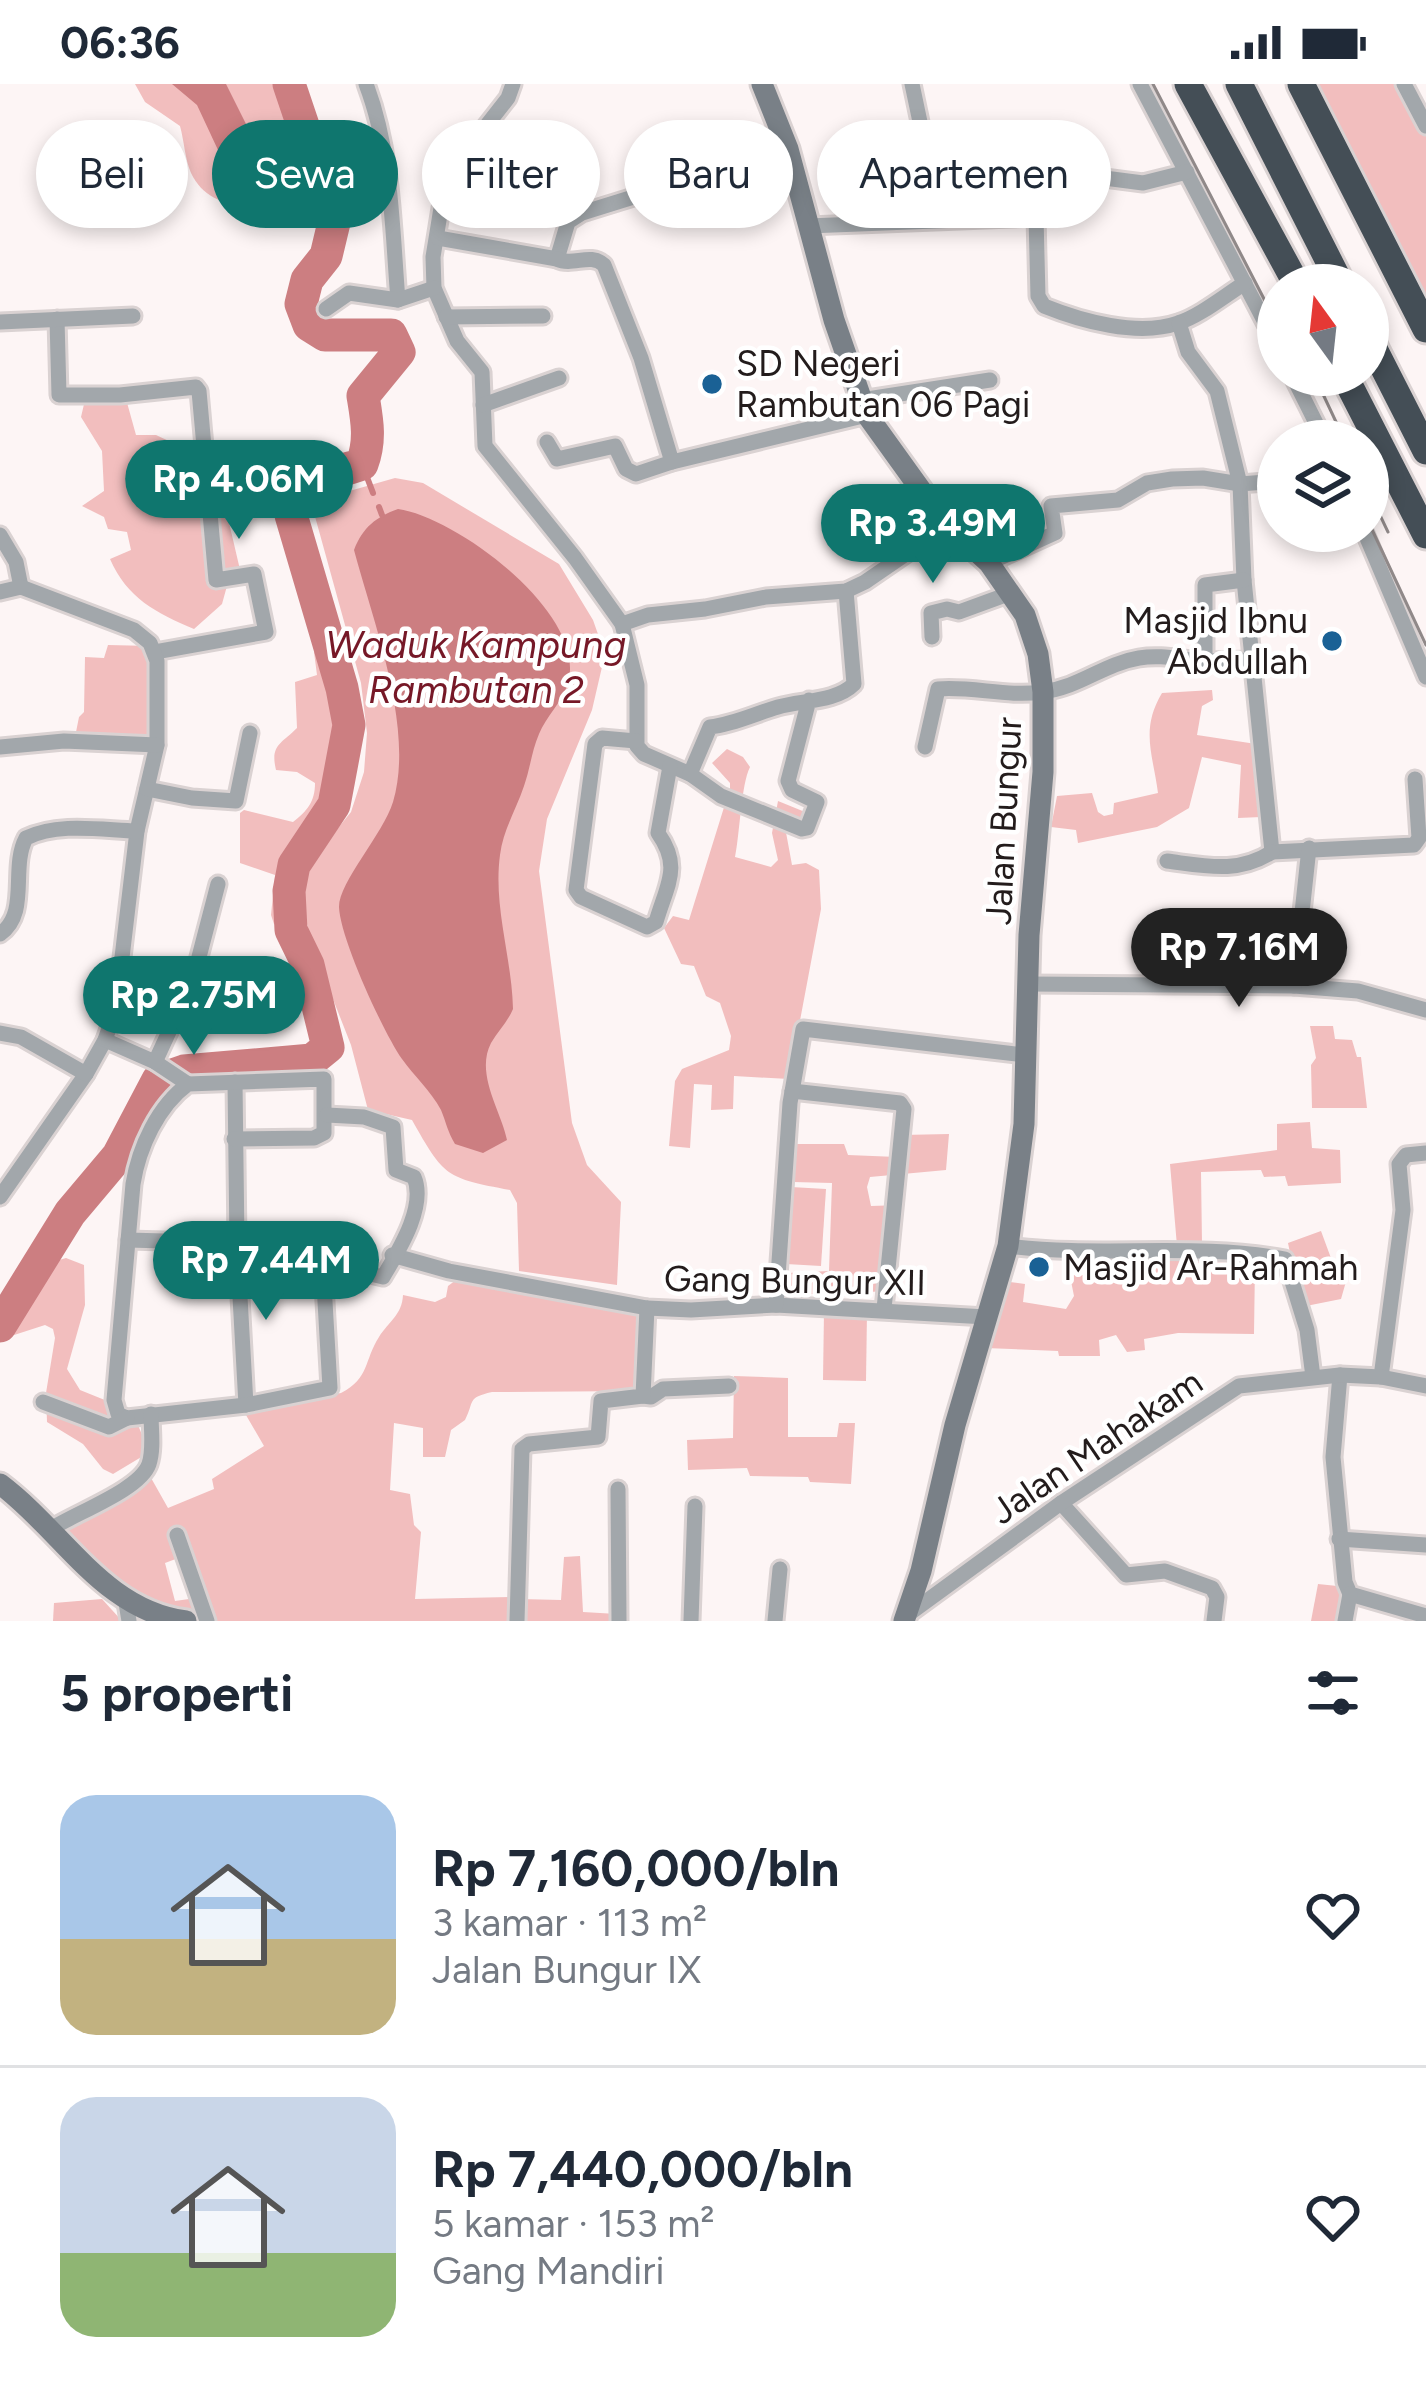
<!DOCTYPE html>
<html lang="id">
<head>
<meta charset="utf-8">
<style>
  :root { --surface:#fff; --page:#f2f2f3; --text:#1f2937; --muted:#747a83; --line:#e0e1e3; --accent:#0f766e }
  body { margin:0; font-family:Figtree,sans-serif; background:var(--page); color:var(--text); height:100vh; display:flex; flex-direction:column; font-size:45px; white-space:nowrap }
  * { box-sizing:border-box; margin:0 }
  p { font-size:39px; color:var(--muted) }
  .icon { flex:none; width:66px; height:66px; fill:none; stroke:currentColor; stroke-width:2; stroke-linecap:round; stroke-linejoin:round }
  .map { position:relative; height:1537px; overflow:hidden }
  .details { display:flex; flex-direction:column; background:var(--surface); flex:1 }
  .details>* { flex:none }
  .hud { position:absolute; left:36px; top:36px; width:1356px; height:108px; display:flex; gap:24px }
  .needle { width:78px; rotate:345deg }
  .tools { position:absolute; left:1257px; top:180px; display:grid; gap:24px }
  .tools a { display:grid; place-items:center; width:132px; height:132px; border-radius:50%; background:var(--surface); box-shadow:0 6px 18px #0003; font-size:60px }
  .price { position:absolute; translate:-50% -102px; padding:0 27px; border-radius:42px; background:var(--accent); color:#fff; font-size:39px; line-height:78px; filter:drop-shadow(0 3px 6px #0008) }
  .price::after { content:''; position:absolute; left:50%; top:72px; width:36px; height:27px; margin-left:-18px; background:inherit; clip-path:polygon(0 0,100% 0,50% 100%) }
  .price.active { background:#222; color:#fff }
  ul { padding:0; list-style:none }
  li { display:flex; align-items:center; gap:36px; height:300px; padding:0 60px }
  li+li { border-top:3px solid var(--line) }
  li span { display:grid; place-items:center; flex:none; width:336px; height:240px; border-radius:36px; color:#555 }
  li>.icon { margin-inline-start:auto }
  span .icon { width:144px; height:144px; fill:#fffc; stroke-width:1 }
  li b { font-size:51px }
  h2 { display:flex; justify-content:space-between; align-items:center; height:144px; padding:0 60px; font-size:51px }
  .chip { padding:0 42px; border-radius:54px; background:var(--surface); box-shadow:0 6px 18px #0003; font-size:42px; line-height:108px }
  .chip.active { background:var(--accent); color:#fff }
  .status { display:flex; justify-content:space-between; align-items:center; height:84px; padding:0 60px; background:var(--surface); direction:ltr }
  .status svg { height:33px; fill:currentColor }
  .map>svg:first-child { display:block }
  .green { fill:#f2bebe }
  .water { fill:#cc7e81 }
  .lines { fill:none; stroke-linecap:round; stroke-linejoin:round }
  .stream { stroke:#cc7e81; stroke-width:6 }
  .river { stroke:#cc7e81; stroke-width:33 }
  .street-casing { stroke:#dad2d2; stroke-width:21 }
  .secondary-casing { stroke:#dad2d2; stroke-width:27 }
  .highway-casing { stroke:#dad2d2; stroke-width:33 }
  .street { stroke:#a2a7ab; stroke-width:15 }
  .secondary { stroke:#798087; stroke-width:21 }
  .highway { stroke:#444e56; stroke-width:27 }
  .tram { stroke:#908989; stroke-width:3 }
  .poi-dot { fill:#1a6195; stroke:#fff; stroke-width:4.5 }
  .labels { text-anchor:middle; stroke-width:9; stroke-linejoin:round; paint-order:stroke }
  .poi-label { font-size:36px; fill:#231c1c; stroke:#fff; text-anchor:start }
  .street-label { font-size:36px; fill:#231c1c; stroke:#fff }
  .water-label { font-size:39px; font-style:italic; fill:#761827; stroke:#fff }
</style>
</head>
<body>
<div class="status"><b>06:36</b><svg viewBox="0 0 49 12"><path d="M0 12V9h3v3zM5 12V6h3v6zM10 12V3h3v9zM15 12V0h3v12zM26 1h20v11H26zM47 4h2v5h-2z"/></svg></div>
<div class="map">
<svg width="1426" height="1537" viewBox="0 0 1426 1537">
  <rect width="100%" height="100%" fill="#fdf5f5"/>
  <g class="green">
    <path d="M 135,0 L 280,0 L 291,39 L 284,47 L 286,74 L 303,83 L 291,109 C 257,124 211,130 191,89 C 185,76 184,56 180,42 L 145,18 Z"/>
    <polygon points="1301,0 1404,0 1426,42 1426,245"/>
    <polygon points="522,73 542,78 534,109 514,105"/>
    <path d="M 126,315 L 136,351 L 156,351 L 205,374 L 224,417 L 241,490 L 230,491 L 222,520 L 194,545 C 156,529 127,514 110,475 L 131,466 L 127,448 L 108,445 L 104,433 L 82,422 L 104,407 L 102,367 L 81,333 L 85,316 Z"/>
    <path d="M 395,394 L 423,399 L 559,480 L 593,536 L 605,570 L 592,626 L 547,735 L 539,787 L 572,1039 L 587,1081 L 621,1118 L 617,1201 L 519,1187 L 517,1119 L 510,1106 C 446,1094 444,1093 412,1036 L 368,1026 L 351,961 L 309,854 L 302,804 L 313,775 L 351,728 L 364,688 L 367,649 L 361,599 L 311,418 Z"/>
    <polygon points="108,561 151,562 151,656 75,653 79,633 84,628 85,573 104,574"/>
    <path d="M 326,567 L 334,582 L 342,628 L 332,707 L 286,784 L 282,842 L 274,840 L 271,831 L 275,791 L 240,779 L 240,729 L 244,726 L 293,738 C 307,727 315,718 315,699 L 297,688 L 276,686 C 270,661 281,660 297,644 L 295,598 L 317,591 L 314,568 Z"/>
    <path d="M 1212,606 L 1213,616 L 1202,622 L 1197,651 L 1256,660 L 1261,733 L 1238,734 L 1241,681 L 1202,673 L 1189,724 L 1157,743 L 1078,759 L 1076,746 L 1051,743 L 1057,712 L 1092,709 L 1098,728 L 1104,732 L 1113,730 L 1114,719 L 1158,709 C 1153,670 1140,646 1162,609 Z"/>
    <path d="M 727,665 L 743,673 L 750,683 C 741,701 740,749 735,773 L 771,783 L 778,776 L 772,749 L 778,717 L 805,728 L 810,738 L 785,743 L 792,781 L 806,779 L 819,786 L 821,825 L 789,995 L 734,992 L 733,1025 L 711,1026 L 712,1001 L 694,1000 L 690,1064 L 669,1062 L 675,997 L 682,985 L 729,966 L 731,952 L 720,919 L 706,912 L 694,882 L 681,880 L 664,844 L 673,832 L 689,836 L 730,704 L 730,699 L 712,679 Z"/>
    <polygon points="1310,942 1333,942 1335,955 1352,956 1357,973 1361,973 1367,1024 1312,1024 1311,981 1316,974"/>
    <polygon points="1310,1038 1312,1064 1340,1066 1341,1099 1288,1102 1285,1092 1264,1093 1261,1086 1201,1088 1202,1160 1177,1162 1170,1080 1277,1066 1277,1040"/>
    <polygon points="949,1050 946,1086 870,1093 867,1103 871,1122 901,1121 893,1207 786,1211 788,1189 829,1187 832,1099 793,1098 794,1060 844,1060 848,1071 897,1073 902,1051"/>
    <polygon points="791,1103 826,1105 821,1182 786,1180"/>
    <polygon points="1321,1147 1335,1185 1347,1194 1341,1215 1301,1223 1288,1159"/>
    <polygon points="1066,1172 1255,1180 1254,1250 1178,1249 1144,1255 1145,1266 1127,1268 1116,1251 1099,1256 1100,1272 1059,1272 1058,1267 985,1264 1002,1197 1025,1200 1023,1218 1066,1225 1074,1212"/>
    <polygon points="66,1174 84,1181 85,1221 67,1285 80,1306 132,1327 143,1353 143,1372 113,1390 103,1385 83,1360 47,1338 46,1309 55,1254 53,1245 45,1241 11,1252 6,1244 56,1177"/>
    <path d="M 456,1196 L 640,1228 L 645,1237 L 636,1307 L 492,1308 C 466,1314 475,1317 465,1336 L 451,1346 L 445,1373 L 423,1373 L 423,1344 L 394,1339 L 390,1406 L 410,1410 L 414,1441 L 421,1448 L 415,1515 L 515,1513 L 515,1537 L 209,1537 L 181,1473 L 165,1479 L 175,1517 L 196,1514 L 204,1537 L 156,1528 L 134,1529 L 54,1442 L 146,1385 L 168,1424 L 214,1405 L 212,1395 L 264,1362 L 243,1326 L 341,1309 C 370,1294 364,1276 379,1253 C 389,1237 402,1231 403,1211 L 435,1218 L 446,1213 L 448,1202 Z"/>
    <polygon points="824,1227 867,1228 866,1297 823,1296"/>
    <polygon points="734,1292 788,1294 788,1353 837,1353 839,1339 855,1339 851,1400 810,1398 808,1393 750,1392 747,1384 688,1386 687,1356 733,1354"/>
    <polygon points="580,1472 583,1528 617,1530 617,1537 519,1537 520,1515 561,1516 564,1473"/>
    <polygon points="1318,1500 1347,1503 1345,1537 1311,1537"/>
    <polygon points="102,1515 122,1537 53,1537 54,1519"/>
  </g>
  <g class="water">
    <polygon points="172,0 226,0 246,40 266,39 267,75 240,86 225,81 197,21"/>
    <polygon points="280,0 300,0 336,92 286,74 284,47 291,39"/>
    <path d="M 398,425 C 457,433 592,533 567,602 C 561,619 546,633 539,650 C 532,666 530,685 524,702 C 516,726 503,746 500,771 C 493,823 512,874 513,925 C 507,939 498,947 491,959 C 475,990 501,1027 507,1056 L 483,1069 L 455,1060 C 448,1049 446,1038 441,1026 C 431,1007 414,992 402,975 C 383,948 340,854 339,823 C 339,798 383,750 393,718 C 415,644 373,538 354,466 C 363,443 376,433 398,425 Z"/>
  </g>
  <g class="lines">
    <g class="stream">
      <polyline points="362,380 373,409"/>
      <polyline points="379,423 382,431"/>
    </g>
    <path class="river" d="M 0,1242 L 70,1129 L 118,1072 L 158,996 L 184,987 L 312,976 L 328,963 L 308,881 L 291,846 L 289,807 L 294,781 L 334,721 L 349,641 L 342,604 L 291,431 C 292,393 332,391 362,380 C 371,356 367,336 363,312 L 399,268 L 391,251 L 325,251 L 309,241 L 301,220 L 307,196 L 326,172 L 337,126 L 320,92 L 289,0"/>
    <defs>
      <g id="street">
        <path d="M 366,0 C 392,68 392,144 398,216"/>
        <polyline points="513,0 508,14 472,60 441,124 433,173 434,204 457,257 482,288 485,362 575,474 622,540 637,601 637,662 644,670 690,690"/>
        <polyline points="912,0 924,57 928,136"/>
        <polyline points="1140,0 1278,263"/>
        <polyline points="1404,0 1426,42"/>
        <polyline points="1036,133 1043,86 1143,99 1187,88"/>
        <path d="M 808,142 L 1036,133 L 1038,212 L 1044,222 C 1081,237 1138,253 1178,239 C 1200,232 1224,212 1245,199"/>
        <polyline points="438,154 557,175 568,138 582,129 788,65"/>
        <path d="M 557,175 C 573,183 590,168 604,181 L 641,274 L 672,378"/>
        <polyline points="326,225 349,209 398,216 434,204"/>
        <polyline points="446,233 543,232"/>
        <polyline points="57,235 59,311 120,311 196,303 199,307 216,496 254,490 266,548 155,568"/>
        <polyline points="0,238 133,232"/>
        <polyline points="1292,291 1325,357"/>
        <polyline points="861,316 990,296"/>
        <polyline points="483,321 559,294"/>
        <polyline points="547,358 557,375 615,362 626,385 636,390 672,378 867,331"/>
        <polyline points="1278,397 1240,400 1244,496 1272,768 1414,761 1419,754 1415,695"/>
        <polyline points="1364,447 1426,593"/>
        <polyline points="0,451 16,478 21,503"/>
        <polyline points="989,479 1055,449 1051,422 1118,416 1147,399 1172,395 1203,394 1240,400 1217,307 1188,268 1179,239"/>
        <polyline points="0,508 21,503 134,546 150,559 157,577 157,661 137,747 116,924 105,956 86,990 0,1113"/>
        <polyline points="622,540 648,531 705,525 766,513 846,507 865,498 916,463 944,438"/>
        <polyline points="932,553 931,529 947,525 959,528 1011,509"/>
        <polyline points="1205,577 1255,576"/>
        <path d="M 809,616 L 788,697 L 792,706 L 817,718 L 807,744 L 802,745 L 721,712 L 690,690 L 710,643 C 735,640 754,630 778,623 C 802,616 836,618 854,600 L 846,507"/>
        <path d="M 636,657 L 602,654 L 595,660 L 576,806 L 581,813 L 647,843 L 656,838 C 667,800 682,783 658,749 L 670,682"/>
        <polyline points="0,663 64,657 157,661"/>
        <path d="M 925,663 L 938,605 C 972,602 1007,613 1042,608 C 1081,603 1103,580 1139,574 C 1162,570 1182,576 1205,577 L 1205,501 L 1244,496"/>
        <polyline points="147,705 192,714 236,717 250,649"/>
        <path d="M 1167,777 C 1206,782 1238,790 1272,768"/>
        <path d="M 0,850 C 30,829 10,784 26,754 C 58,738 102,746 137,747"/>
        <polyline points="1028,900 1294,902 1358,907 1426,926"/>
        <polyline points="1294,902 1309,764"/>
        <polyline points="186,916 255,924"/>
        <polyline points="0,949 21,953 86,990"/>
        <polyline points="105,956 155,978 188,1000"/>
        <polyline points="155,978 193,896 218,800"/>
        <polyline points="235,998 237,1159 246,1321"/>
        <polyline points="792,1007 900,1019 904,1025 884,1225"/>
        <path d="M 234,1055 L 314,1054 L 324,1049 L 324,995 L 188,1000 C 158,1022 139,1063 133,1100 L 114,1316 L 118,1330 L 127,1334 L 246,1321 L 330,1304 L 322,1166 L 237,1169"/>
        <polyline points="128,1156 237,1159"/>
        <path d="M 1008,1162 C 1099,1174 1194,1158 1285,1175 L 1307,1246 L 1313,1293"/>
        <polyline points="392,1171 449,1187 647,1224 691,1226 776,1221 986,1233"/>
        <path d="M 325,1179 L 383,1193 C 397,1169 427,1123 414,1093 L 396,1086 L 393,1043 L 364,1033 L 327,1031"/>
        <polyline points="776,1221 790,1019 803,945 1025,971"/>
        <polyline points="1340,1291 1333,1373 1345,1498 1350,1510 1426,1532"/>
        <polyline points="1381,1293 1403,1126 1399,1080 1406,1071 1426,1069"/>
        <polyline points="643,1312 651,1313 663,1305 729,1302"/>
        <polyline points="43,1318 109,1343 127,1334"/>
        <polyline points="618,1405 619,1537"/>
        <polyline points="1061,1419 1126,1491 1165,1487 1212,1504 1217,1513 1214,1537"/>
        <path d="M 51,1445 C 75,1429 140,1406 149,1380 C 154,1365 151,1345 151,1330"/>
        <polyline points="177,1451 207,1537"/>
        <polyline points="1339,1455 1426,1461"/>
        <polyline points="126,1519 129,1537"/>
        <polyline points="906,1532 1061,1419 1239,1302 1340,1291 1381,1293 1426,1302"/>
        <polyline points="517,1537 522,1365 529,1360 598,1353 601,1317 643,1312 647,1224"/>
        <polyline points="691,1537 695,1422"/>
        <polyline points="775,1537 780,1485"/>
        <polyline points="1345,1537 1350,1510"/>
      </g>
      <g id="secondary">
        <polyline points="762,0 788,65 834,236 867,331 944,438 989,479 1025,531 1038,570 1043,608 1043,688 1029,851 1024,1040 1008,1162 955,1341 921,1487 904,1537"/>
        <path d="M 0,1400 C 65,1449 103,1526 186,1537"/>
      </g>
      <g id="highway">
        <polyline points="1188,0 1297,201"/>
        <polyline points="1239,0 1341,201"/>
        <polyline points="1301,0 1426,245"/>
        <polyline points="1368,253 1426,367"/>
        <polyline points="1344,291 1426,451"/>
      </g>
    </defs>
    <use href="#street" class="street-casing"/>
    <use href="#secondary" class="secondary-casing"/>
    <use href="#highway" class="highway-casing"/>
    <use href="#street" class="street"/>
    <use href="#secondary" class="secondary"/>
    <use href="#highway" class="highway"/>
    <g class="tram">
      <polyline points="1153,0 1278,242"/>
      <polyline points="1314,291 1345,357"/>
      <polyline points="1368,406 1388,448"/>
      <polyline points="1368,437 1426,561"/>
    </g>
  </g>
  <g class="poi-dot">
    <circle cx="712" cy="300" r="12"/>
    <circle cx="1332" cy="557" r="12"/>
    <circle cx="1039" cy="1183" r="12"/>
  </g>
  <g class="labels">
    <g class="poi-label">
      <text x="736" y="292">SD Negeri<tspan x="736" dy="41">Rambutan 06 Pagi</tspan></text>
      <text x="1308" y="549" text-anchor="end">Masjid Ibnu<tspan x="1308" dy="41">Abdullah</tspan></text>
      <text x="1063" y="1196">Masjid Ar-Rahmah</text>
    </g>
    <g class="street-label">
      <text transform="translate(1003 737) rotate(-87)" y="13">Jalan Bungur</text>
      <text transform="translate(795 1196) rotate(1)" y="13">Gang Bungur XII</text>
      <text transform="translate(1096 1362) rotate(-34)" y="13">Jalan Mahakam</text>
    </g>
    <g class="water-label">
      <text x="476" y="574">Waduk Kampung<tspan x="476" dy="45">Rambutan 2</tspan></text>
    </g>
  </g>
</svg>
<div class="tools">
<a><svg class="needle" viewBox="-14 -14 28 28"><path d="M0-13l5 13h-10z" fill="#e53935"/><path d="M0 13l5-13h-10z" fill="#747a83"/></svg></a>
<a><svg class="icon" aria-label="layers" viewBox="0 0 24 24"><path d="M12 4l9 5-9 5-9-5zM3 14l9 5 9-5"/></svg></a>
</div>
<b class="price" style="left:239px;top:458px">Rp 4.06M</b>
<b class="price" style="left:933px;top:502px">Rp 3.49M</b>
<b class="price active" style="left:1239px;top:926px">Rp 7.16M</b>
<b class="price" style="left:194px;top:974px">Rp 2.75M</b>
<b class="price" style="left:266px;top:1239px">Rp 7.44M</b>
<div class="hud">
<a class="chip">Beli</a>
<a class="chip active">Sewa</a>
<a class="chip">Filter</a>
<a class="chip">Baru</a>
<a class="chip">Apartemen</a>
</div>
</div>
<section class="details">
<h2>5 properti<svg class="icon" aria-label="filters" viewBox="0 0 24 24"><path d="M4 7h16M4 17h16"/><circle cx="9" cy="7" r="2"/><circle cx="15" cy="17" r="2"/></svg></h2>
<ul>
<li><span style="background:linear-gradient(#a9c7e8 60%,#c2b280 0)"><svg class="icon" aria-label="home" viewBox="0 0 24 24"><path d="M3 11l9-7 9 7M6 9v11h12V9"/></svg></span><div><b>Rp 7,160,000/bln</b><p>3 kamar · 113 m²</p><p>Jalan Bungur IX</p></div><svg class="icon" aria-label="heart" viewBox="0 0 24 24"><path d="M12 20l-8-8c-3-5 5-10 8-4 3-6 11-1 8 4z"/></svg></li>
<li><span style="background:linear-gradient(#c9d6e8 65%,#8fb573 0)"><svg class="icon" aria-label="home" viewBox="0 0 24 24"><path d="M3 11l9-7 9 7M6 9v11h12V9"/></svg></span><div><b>Rp 7,440,000/bln</b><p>5 kamar · 153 m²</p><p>Gang Mandiri</p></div><svg class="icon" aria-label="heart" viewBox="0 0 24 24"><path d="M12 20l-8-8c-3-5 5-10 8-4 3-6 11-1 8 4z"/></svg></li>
</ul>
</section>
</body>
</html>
